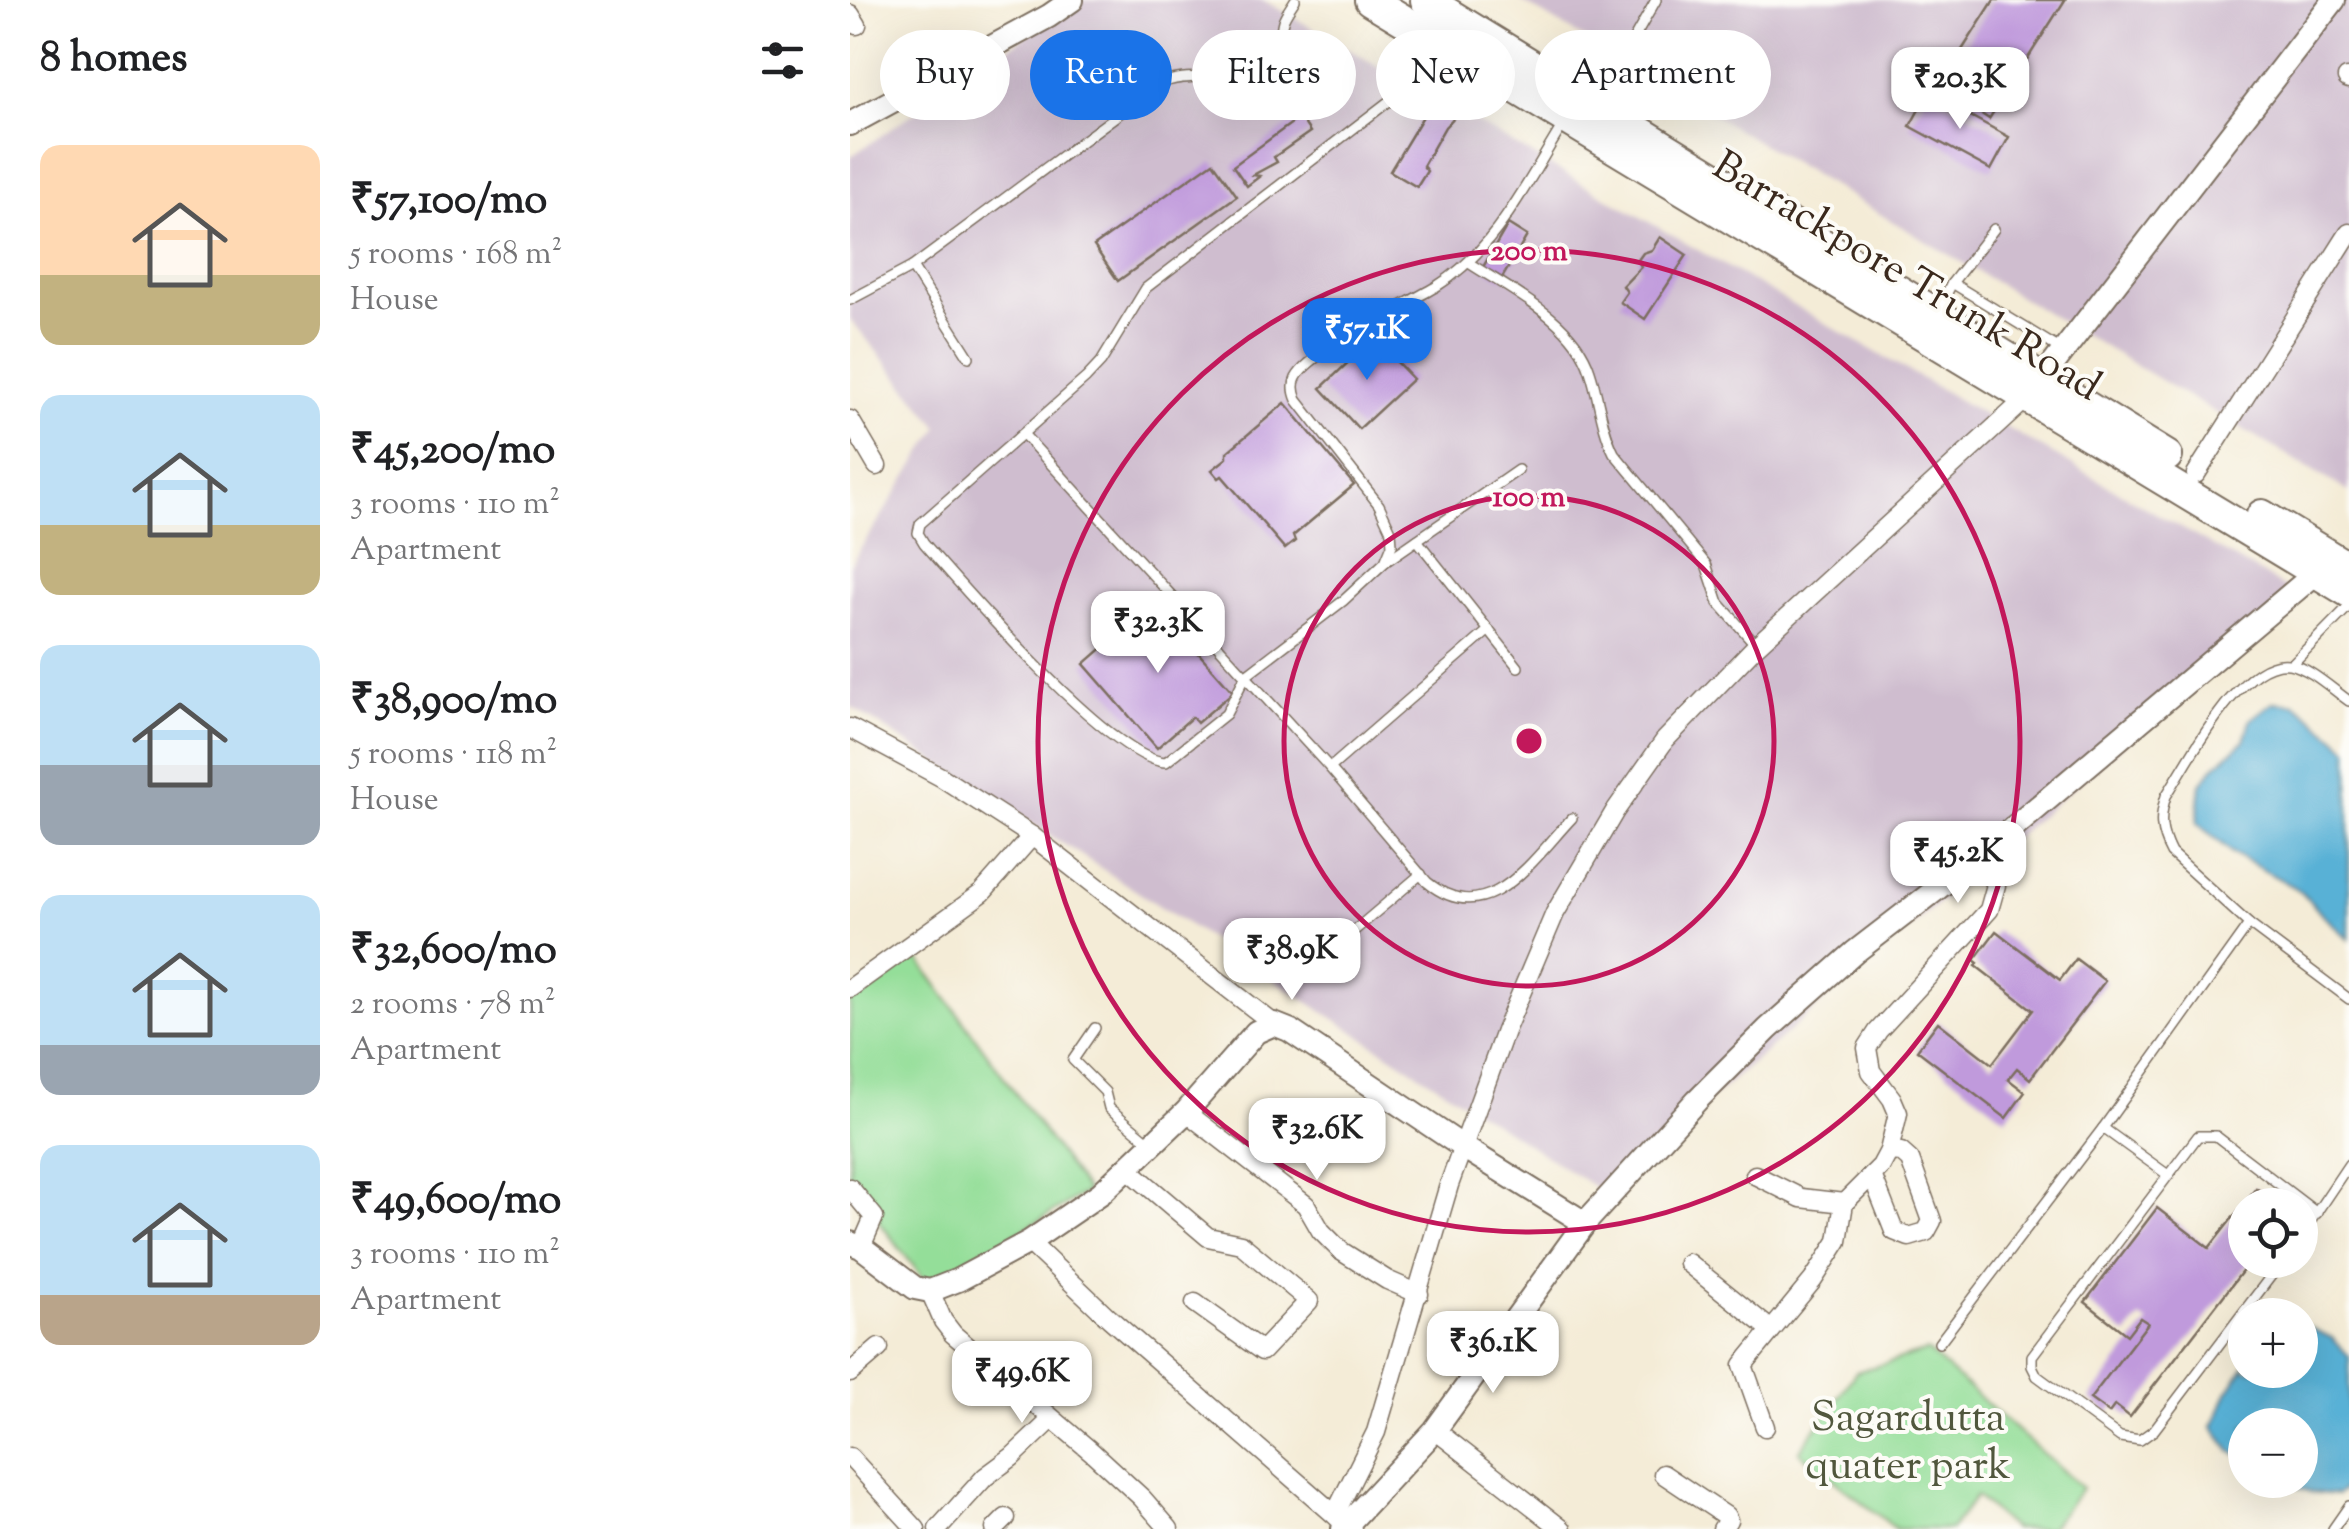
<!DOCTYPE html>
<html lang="en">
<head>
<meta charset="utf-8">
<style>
  :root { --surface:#fff; --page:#f6f6f6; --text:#202124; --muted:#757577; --accent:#1a73e8 }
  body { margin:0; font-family:"Sorts Mill Goudy",serif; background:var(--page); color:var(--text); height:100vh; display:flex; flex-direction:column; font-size:38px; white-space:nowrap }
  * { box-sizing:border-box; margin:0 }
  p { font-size:32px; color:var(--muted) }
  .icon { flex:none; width:55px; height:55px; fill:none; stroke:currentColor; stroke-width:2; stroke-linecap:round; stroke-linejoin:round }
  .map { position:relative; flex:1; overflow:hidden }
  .sheet { display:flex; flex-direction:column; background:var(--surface); width:850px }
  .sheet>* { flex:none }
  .guide { position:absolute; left:30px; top:30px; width:950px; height:90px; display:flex; gap:20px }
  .tools { position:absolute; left:1378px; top:1188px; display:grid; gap:20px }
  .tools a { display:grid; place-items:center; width:90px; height:90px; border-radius:50%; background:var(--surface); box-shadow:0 10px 40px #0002; font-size:50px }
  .price { position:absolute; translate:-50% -85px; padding:0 22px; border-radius:20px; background:#fff; color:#222; font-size:32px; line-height:65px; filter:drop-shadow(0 2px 5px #0008) }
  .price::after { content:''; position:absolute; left:50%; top:60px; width:30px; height:22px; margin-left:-15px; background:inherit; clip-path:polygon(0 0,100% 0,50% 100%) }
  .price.active { background:var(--accent); color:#fff }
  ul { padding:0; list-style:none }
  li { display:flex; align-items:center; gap:30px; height:250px; padding:0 40px }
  li span { display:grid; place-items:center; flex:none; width:280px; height:200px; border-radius:20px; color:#555 }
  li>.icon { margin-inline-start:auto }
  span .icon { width:120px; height:120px; fill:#fffc; stroke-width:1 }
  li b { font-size:42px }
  h2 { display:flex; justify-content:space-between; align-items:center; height:120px; padding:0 40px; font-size:42px }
  .tag { padding:0 35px; border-radius:45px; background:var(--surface); box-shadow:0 10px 40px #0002; font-size:35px; line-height:90px }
  .tag.active { background:var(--accent); color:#fff }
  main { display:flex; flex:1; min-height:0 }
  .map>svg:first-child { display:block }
  .industrial { fill:#cfbdcf }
  .green { fill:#94de99; stroke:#68845c; stroke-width:2.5 }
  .water { fill:#59b1d6; stroke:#4a6e7a; stroke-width:2.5 }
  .building { fill:#c09adc }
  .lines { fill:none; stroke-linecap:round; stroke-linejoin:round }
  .service-casing { stroke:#7c6e5f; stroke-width:12 }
  .minor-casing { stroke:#7c6e5f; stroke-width:21 }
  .tertiary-casing { stroke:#7c6e5f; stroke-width:26 }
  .primary-casing { stroke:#7c6e5f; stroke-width:34 }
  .service { stroke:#fff; stroke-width:9 }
  .minor { stroke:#fff; stroke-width:18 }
  .tertiary { stroke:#fff; stroke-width:22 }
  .primary { stroke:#fff; stroke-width:30 }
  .ring { fill:none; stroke:#c2185b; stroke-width:5 }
  .labels { text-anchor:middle; stroke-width:8; stroke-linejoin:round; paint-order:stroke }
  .street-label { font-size:42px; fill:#3b2a1e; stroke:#fdfcf7 }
  .park-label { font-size:42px; fill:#51573d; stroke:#fdfcf7 }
  .centre { fill:#c2185b; stroke:#fdfcf7; stroke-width:5 }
  .ring-label { font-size:30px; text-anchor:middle; font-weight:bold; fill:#c2185b; stroke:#fdfcf7; stroke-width:8; stroke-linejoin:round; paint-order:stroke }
</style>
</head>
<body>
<main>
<section class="sheet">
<h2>8 homes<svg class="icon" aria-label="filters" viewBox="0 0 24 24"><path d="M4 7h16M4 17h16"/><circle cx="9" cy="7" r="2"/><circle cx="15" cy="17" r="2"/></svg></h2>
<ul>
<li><span style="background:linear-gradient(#ffd9b3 65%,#c2b280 0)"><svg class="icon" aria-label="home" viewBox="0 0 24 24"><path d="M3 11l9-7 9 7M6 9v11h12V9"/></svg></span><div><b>₹57,100/mo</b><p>5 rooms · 168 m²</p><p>House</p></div></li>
<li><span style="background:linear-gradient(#bfe0f5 65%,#c2b280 0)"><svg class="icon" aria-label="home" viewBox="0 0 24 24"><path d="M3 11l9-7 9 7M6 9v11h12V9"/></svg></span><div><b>₹45,200/mo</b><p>3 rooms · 110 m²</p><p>Apartment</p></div></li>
<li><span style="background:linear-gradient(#bfe0f5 60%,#9aa5b1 0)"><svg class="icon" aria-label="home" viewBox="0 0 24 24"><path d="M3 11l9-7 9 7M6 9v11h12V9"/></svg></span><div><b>₹38,900/mo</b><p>5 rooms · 118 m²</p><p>House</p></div></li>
<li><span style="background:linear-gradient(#bfe0f5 75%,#9aa5b1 0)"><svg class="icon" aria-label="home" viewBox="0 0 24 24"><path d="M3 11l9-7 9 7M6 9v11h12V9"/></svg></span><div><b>₹32,600/mo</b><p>2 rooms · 78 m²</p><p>Apartment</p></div></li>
<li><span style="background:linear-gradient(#bfe0f5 75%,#b9a48a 0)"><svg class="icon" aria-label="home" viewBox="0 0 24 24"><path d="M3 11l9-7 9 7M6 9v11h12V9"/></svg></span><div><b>₹49,600/mo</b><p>3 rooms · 110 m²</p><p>Apartment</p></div></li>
</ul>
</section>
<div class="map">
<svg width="1499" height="1529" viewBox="0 0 1499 1529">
  <rect width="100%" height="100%" fill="#fdfcf7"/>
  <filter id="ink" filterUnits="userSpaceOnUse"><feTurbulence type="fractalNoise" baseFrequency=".01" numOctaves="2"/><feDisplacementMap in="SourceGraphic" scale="20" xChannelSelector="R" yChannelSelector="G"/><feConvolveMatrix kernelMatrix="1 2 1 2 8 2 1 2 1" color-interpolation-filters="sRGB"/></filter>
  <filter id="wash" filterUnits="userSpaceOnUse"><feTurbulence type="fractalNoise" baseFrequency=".0048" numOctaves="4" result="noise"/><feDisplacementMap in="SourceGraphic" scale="40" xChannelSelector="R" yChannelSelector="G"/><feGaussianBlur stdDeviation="2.25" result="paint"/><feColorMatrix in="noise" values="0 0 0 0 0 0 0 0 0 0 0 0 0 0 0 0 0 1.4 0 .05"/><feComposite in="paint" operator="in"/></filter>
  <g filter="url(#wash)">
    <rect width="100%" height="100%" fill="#f4ecd7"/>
    <g class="industrial">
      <polygon points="228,0 413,0 1448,595 752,1192 0,706 0,565 89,427 0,319 0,157"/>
      <polygon points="669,0 1499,0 1499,492"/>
    </g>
    <g class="green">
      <polygon points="62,950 237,1192 79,1286 0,1184 0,996"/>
      <polygon points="1077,1351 1232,1488 1199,1529 1163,1529 1126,1496 1101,1529 1046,1529 949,1452 1006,1372"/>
    </g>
    <g class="water">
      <polygon points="1423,702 1446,704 1499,749 1499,940 1446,888 1382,853 1347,823 1351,784 1364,767 1394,741 1400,720"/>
      <polygon points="1456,1326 1482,1338 1499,1356 1499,1485 1487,1495 1460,1492 1429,1480 1450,1480 1450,1425 1395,1425 1395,1459 1381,1451 1363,1427 1377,1393 1395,1366 1395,1370 1450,1370 1450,1328"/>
    </g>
    <g id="blocks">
      <g class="building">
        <polygon points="1144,0 1215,0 1139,119 1089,86"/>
        <polygon points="453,34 465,43 436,89 423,80"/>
        <polygon points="470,47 477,52 446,100 438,95"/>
        <polygon points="479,59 490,67 458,118 446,111"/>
        <polygon points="1078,93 1159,137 1141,170 1060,126"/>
        <polygon points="584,98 608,113 595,127 573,166 577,171 567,187 540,171"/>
        <polygon points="450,117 460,132 424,157 427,162 403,175 410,176 397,186 383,166"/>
        <polygon points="363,162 387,196 268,281 244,246"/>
        <polygon points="658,224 677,236 670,248 670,257 661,263 652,278 633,267"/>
        <polygon points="810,237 837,255 795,319 770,302 777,292 773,286 791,267 788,260 793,253 802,250"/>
        <polygon points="524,338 563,379 509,429 471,388"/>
        <polygon points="435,403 504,485 443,536 445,541 435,549 372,476 369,478 362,470 377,458 377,452"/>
        <polygon points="304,603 383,692 347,723 342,717 307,748 234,664"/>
        <polygon points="1146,931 1210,980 1226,959 1255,981 1180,1079 1167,1068 1158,1079 1175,1092 1156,1118 1067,1050 1088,1022 1142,1064 1183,1010 1126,966 1128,963 1124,960"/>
        <polygon points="1406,1188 1425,1202 1395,1205 1395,1260 1401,1260 1280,1417 1265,1405 1259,1413 1240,1399 1298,1323 1290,1318 1277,1335 1235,1302 1307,1208 1359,1248"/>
      </g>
    </g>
  </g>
  <g filter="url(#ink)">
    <use href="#blocks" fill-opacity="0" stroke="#7c6e5f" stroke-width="2.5"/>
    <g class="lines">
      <defs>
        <g id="service">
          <path d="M 599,55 L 296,288 L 251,362 L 236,378 L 70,524 L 68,533 L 74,543 C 113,588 263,761 316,762 L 376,714 L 396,675 L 493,601 L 535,562 L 542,545 L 541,531 L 529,505 L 447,400 C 444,393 442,386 446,378 C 460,351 557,304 587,286 C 646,250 678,180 714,123"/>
          <polyline points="748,102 806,0"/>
          <path d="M 619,263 C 660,290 724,320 740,371 C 749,398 751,427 764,453 L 856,564 L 869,603 L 906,645"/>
          <polyline points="62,267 119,357"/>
          <polyline points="1102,283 1210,349"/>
          <path d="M 0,300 L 62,267 L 308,85 C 342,67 395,90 422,59 C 433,47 429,35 433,21 C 435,14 441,7 445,0"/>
          <polyline points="1088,311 1102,283 1144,229"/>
          <path d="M 175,436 L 480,768 L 577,882 C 638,932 683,859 722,818"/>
          <polyline points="567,540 668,667"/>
          <polyline points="535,562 668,470"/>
          <polyline points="1442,664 1499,606"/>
          <path d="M 1499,701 C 1483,690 1459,667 1439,664 C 1391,657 1339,761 1316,796 C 1309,818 1310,832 1321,853 L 1399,924 L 1499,999"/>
          <polyline points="480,768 639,630"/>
          <polyline points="452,975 571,874"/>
          <polyline points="245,1028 223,1060 255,1092 259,1108 302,1144"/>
          <polyline points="1318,1175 1253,1128 1399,924"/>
          <polyline points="1450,1237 1499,1164"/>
          <polyline points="1433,1260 1304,1430 1290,1440 1270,1437 1187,1376 1182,1366 1182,1356 1348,1136 1366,1136 1467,1213"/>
          <polyline points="1089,1343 1253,1128"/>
          <polyline points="1483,1529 1499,1506"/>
        </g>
        <g id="minor">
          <polyline points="0,14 7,25"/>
          <polyline points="1497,78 1499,79"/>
          <polyline points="0,420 27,466"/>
          <polyline points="1346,474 1499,233"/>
          <polyline points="0,728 91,777 182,836 424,1024"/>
          <polyline points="0,988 132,893 182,836"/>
          <polyline points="336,1112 456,1205 471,1231 491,1251 537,1280 569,1294"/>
          <polyline points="278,1169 358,1237 391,1244 459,1301 412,1351 345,1303"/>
          <polyline points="905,1175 951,1198 994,1203"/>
          <polyline points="1022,1175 1044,1231 1059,1237 1076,1232 1082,1221 1060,1160 1051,1152 1039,1151"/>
          <polyline points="0,1188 24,1217 11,1247"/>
          <polyline points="179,1242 259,1318 485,1515"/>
          <polyline points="838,1263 920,1329"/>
          <polyline points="80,1291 93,1321 103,1334 242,1452 292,1498 319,1529"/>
          <polyline points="0,1373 29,1348"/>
          <polyline points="915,1427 893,1365 963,1280 988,1241 994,1203 1031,1166 1039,1151 1048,1113 1042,1099 1021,1071 1017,1048 1028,1031 1139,910 1146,885 1131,855"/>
          <polyline points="585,1430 712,1529"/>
          <polyline points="0,1457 66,1529"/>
          <polyline points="813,1474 876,1516 878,1520 872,1529"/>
          <polyline points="88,1529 135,1477 162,1457 201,1420"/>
          <polyline points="145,1529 156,1518"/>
          <polyline points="502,1529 487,1517 486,1512 526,1432 599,1185 655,1031 705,913 765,811 815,740 906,646 1179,396"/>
        </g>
        <g id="tertiary">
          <polyline points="0,124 199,16 222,0"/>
          <polyline points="1184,389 1484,0"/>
          <polyline points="0,1243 11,1247 65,1288 80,1291 108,1280 179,1242 251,1193 336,1112 406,1032 424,1024 439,1030 613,1147 735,1223"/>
          <polyline points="493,1529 585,1430 735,1223 847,1100 918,1029 1005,952 1131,855 1466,573 1476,560"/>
        </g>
        <g id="primary">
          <polyline points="520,0 1499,592"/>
          <polyline points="576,0 1317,456"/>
          <polyline points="1412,515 1499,568"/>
        </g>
      </defs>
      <use href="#service" class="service-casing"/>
      <use href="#minor" class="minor-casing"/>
      <use href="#tertiary" class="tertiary-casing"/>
      <use href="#primary" class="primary-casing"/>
      <use href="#service" class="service"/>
      <use href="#minor" class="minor"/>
      <use href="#tertiary" class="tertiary"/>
      <use href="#primary" class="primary"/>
    </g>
  </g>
  <g class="ring">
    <circle cx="679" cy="741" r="245"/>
    <circle cx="679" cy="741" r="491"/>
  </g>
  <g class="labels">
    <g class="street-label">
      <text transform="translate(1058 274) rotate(31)" y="15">Barrackpore Trunk Road</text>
    </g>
    <g class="park-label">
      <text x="1058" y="1430">Sagardutta<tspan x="1058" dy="48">quater park</tspan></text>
    </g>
  </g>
  <circle cx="679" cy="741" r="15" class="centre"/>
  <g class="ring-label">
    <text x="679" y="260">200 m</text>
    <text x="679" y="506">100 m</text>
  </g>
</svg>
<div class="tools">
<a><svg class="icon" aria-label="locate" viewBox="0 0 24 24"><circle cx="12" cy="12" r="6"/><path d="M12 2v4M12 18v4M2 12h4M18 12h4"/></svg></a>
<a>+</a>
<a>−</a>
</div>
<b class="price" style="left:1110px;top:132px">₹20.3K</b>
<b class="price active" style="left:517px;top:383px">₹57.1K</b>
<b class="price" style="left:308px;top:676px">₹32.3K</b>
<b class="price" style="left:1108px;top:906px">₹45.2K</b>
<b class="price" style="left:442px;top:1003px">₹38.9K</b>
<b class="price" style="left:467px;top:1183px">₹32.6K</b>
<b class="price" style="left:643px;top:1396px">₹36.1K</b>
<b class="price" style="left:172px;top:1426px">₹49.6K</b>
<div class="guide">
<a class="tag">Buy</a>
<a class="tag active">Rent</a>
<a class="tag">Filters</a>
<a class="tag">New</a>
<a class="tag">Apartment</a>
</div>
</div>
</main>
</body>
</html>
